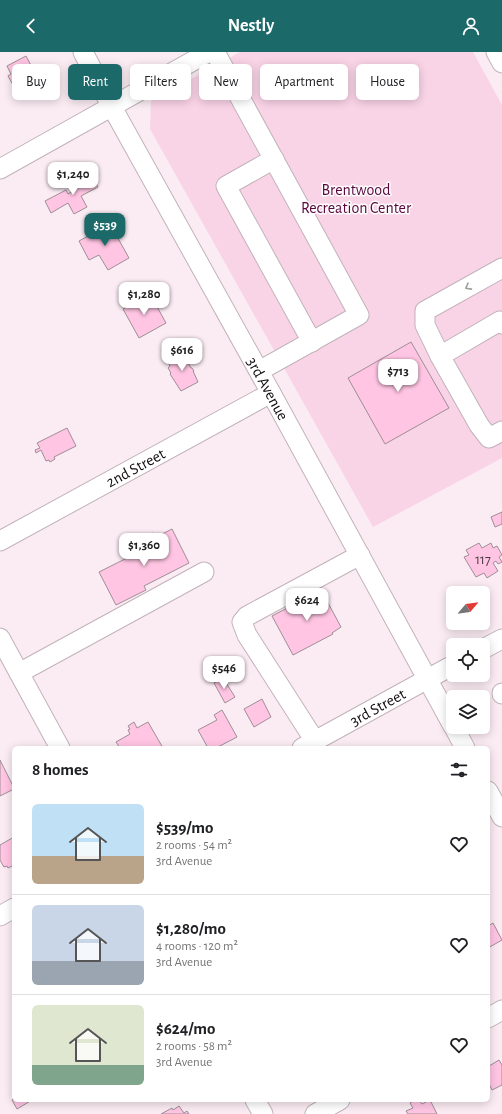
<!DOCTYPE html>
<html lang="en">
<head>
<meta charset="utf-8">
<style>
  :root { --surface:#fff; --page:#f2f2f2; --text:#202124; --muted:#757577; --line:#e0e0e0; --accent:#1c696a }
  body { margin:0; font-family:"Alegreya Sans",sans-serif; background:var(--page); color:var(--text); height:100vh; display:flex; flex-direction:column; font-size:15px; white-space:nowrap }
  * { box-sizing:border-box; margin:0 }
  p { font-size:13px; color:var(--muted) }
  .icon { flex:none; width:22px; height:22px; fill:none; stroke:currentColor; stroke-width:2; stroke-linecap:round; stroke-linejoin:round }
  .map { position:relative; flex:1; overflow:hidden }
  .details { position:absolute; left:12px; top:694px; width:478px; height:356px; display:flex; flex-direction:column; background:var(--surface); border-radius:6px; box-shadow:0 2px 10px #0003 }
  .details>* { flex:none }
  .hud { position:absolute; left:12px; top:12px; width:478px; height:36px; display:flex; gap:8px }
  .needle { width:26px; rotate:61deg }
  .buttons { position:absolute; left:446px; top:534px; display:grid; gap:8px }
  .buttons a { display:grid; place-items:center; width:44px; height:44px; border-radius:6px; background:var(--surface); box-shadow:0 2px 10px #0003; font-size:20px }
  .price { position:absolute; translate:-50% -34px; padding:0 9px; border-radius:8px; background:#fff; color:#222; font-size:13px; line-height:26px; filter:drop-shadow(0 1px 2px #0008) }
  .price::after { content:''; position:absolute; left:50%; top:24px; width:12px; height:9px; margin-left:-6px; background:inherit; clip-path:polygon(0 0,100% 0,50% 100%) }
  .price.current { background:var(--accent); color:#fff }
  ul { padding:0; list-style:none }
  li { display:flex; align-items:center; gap:12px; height:100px; padding:0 20px }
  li+li { border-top:1px solid var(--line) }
  li span { display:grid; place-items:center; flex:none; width:112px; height:80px; border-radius:6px; color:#555 }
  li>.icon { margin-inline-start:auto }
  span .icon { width:48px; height:48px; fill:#fffc; stroke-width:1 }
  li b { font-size:17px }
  h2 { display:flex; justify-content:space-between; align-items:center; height:48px; padding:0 20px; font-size:17px }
  .pill { padding:0 14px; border-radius:6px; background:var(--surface); box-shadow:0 2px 10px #0003; font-size:14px; line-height:36px }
  .pill.current { background:var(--accent); color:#fff }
  header { display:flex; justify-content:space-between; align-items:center; height:52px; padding:0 20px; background:var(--accent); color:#fff; font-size:18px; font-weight:700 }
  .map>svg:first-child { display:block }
  .green { fill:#f9d3e6 }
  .building { fill:#ffc5e3; stroke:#9d8f96 }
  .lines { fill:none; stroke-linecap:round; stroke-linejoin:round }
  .minor-casing { stroke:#c2b3ba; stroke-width:21 }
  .minor { stroke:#fff; stroke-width:19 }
  .oneway { stroke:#9f9d9e }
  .labels { text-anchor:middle; stroke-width:3; stroke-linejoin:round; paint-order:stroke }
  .number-label { font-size:14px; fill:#4b3942 }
  .park-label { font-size:16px; fill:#5a073e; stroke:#fdfdfd }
  .street-label { font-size:16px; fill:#0f0a0d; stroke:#fdfdfd }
</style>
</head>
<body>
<header><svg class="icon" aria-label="back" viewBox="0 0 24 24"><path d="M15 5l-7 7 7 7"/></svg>Nestly<svg class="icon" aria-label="person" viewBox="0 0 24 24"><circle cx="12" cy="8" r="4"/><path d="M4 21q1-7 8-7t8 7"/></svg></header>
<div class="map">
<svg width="502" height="1062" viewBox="0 0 502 1062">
  <rect width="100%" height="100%" fill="#fbebf3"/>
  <polygon class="green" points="240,0 473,0 502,53 502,406 373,475 150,77 151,49"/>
  <g class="building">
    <polygon points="26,4 33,17 34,16 36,20 34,22 42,37 23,46 15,32 13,33 8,24 11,22 7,14"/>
    <polygon points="89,119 98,135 81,144 87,155 74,162 68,151 51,161 45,149 66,138 68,142 74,138 73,137 86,130 82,123"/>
    <polygon points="110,172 129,206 108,218 99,203 89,208 79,189"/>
    <polygon points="150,242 166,271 139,286 123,257"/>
    <polygon points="411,290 449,356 385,392 348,326"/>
    <polygon points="182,300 191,316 192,316 194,319 193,319 198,330 181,339 170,322 171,321 168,316 170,314 167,308"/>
    <polygon points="67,376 76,394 54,405 55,407 50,410 49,408 46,409 41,398 36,401 35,398 40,396 37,391"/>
    <polygon points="502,460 502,472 495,475 491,465"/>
    <polygon points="172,477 189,511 144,534 146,538 116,553 99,520 139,500 137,496 149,489 147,484 153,481 156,485"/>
    <polygon points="479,491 482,496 491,491 493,496 497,494 502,503 499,505 502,510 498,512 496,509 493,511 498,519 487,526 484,521 476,525 464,505 469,503 466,498"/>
    <polygon points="320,536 341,575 332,581 333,582 293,603 272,564 310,544 309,542"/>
    <polygon points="223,626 235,645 225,651 214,631"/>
    <polygon points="262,647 271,665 254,675 244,657"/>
    <polygon points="222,658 237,685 216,696 208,696 198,678 217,668 214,663"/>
    <polygon points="134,670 137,676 148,670 163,696 120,696 116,690 130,682 128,678 130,677 128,674"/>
    <polygon points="0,708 14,736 14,737 0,744"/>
    <polygon points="14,785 14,813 8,816 7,814 4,815 0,808 0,793"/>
    <polygon points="493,871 502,888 488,896 488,874"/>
    <polygon points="499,1008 502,1013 502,1033 492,1038 488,1030 488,1016 490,1015 489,1014"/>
    <polygon points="14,1047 14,1048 32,1048 17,1057 12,1048"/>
    <polygon points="415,1048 419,1048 422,1052 430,1048 437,1062 408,1062 406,1059 413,1056 410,1051"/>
    <polygon points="179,1054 184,1061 187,1059 189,1062 161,1062 172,1056 173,1058"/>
  </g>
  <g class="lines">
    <defs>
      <g id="minor">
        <path id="s1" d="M 83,0 L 112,55 L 271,341 L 453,674"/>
        <polyline points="215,0 359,263 259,319"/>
        <polyline points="496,0 502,11"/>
        <polyline points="274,107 226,134 312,290"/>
        <polyline points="0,117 209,0"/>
        <polyline points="502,272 500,269 440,304 479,373 489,386 502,379"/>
        <polyline points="440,304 425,273 425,259 502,216"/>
        <path id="s2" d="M 0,489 L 271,341"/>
        <polyline points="0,586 60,696"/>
        <polyline points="483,597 502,587"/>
        <polyline points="19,621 204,520"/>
        <polyline points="502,641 502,642"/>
        <polyline points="454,675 465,696"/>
        <polyline points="315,689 247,583 242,570 247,564 360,503"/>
        <path id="s3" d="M 302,696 L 453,613"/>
        <polyline points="488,739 502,765"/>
        <polyline points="0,864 14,856"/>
        <polyline points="488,966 502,958"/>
        <polyline points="255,1048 263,1062"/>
        <polyline points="315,1062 340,1048"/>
      </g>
    </defs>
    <use href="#minor" class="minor-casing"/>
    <use href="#minor" class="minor"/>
  </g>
  <defs><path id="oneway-chevron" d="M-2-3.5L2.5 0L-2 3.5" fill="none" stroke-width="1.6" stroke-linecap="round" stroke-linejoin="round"/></defs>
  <use class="oneway" href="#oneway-chevron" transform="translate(468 235) rotate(151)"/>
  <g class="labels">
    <g class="number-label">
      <text x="483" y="512">117</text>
    </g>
    <g class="park-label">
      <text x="356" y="143">Brentwood<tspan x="356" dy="18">Recreation Center</tspan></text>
    </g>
    <g class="street-label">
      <text dy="6" stroke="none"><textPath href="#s1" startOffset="384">3rd Avenue</textPath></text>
      <text dy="6" stroke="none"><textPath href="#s2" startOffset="154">2nd Street</textPath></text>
      <text dy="6" stroke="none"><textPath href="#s3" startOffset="86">3rd Street</textPath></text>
    </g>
  </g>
</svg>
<div class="buttons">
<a><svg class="needle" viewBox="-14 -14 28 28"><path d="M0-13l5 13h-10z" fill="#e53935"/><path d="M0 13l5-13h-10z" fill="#757577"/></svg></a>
<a><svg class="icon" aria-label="locate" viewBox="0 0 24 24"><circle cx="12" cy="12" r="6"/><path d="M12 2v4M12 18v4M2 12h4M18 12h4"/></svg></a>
<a><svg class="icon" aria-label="layers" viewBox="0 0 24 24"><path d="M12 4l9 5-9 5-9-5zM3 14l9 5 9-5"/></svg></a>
</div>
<b class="price" style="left:73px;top:144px">$1,240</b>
<b class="price current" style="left:105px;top:195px">$539</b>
<b class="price" style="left:144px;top:264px">$1,280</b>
<b class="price" style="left:182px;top:320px">$616</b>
<b class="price" style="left:398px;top:341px">$713</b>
<b class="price" style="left:144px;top:515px">$1,360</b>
<b class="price" style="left:307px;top:570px">$624</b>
<b class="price" style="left:224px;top:638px">$546</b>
<div class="hud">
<a class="pill">Buy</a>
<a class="pill current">Rent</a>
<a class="pill">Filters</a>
<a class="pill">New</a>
<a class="pill">Apartment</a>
<a class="pill">House</a>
</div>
<section class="details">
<h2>8 homes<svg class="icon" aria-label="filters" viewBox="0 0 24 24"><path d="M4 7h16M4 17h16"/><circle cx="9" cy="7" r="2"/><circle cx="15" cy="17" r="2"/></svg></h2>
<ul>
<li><span style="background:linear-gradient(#bfe0f5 65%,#b9a48a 0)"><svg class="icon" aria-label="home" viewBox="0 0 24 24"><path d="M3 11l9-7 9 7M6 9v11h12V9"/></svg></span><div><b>$539/mo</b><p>2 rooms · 54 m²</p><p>3rd Avenue</p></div><svg class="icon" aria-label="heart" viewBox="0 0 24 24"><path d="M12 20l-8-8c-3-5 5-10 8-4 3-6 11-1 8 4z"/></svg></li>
<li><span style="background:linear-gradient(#c9d6e8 70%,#9aa5b1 0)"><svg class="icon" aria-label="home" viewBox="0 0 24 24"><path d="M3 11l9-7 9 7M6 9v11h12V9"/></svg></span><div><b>$1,280/mo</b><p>4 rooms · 120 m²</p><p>3rd Avenue</p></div><svg class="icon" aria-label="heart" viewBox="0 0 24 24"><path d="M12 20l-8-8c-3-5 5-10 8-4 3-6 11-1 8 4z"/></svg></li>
<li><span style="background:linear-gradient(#dfe7d0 75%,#7fa58c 0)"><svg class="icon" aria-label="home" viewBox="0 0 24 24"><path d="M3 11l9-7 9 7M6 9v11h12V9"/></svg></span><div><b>$624/mo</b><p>2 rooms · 58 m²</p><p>3rd Avenue</p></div><svg class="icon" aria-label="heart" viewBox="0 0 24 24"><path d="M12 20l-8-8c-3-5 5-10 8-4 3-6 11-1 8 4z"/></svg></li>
</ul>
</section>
</div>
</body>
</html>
